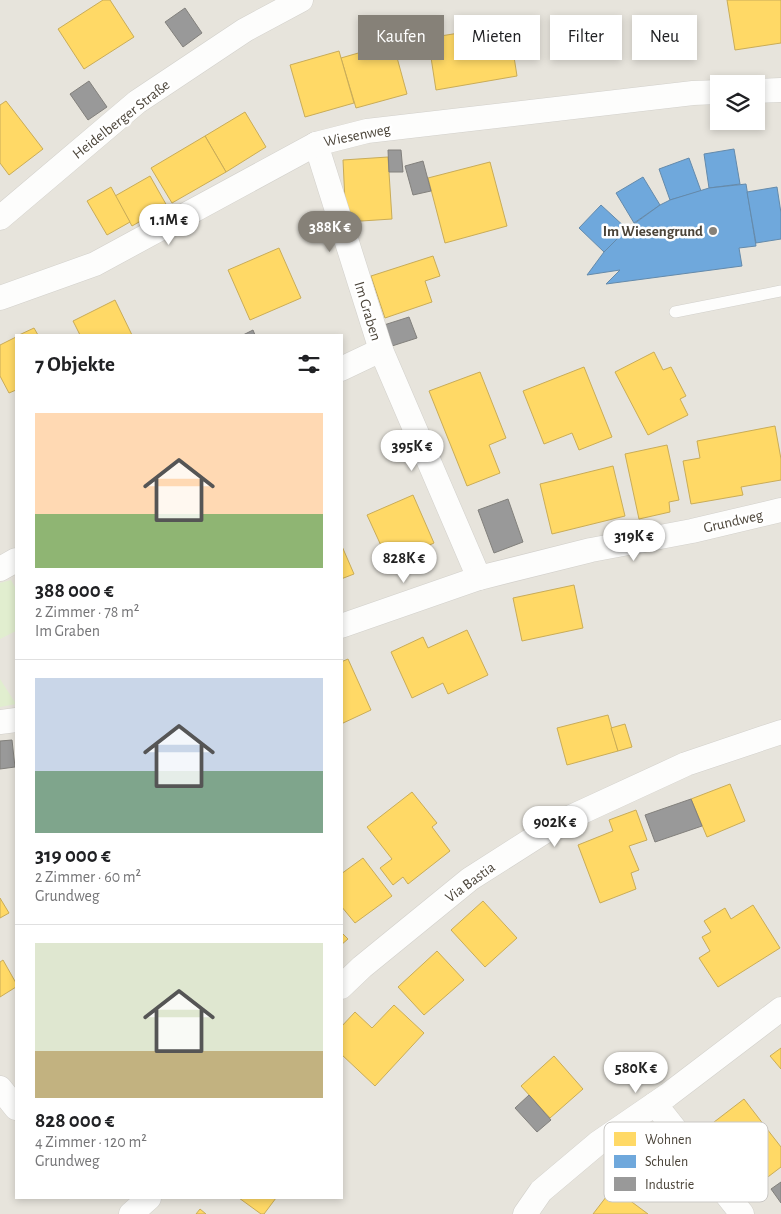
<!DOCTYPE html>
<html lang="de">
<head>
<meta charset="utf-8">
<style>
  :root { --surface:#fff; --page:#f2f2f2; --text:#202124; --muted:#757577; --line:#e0e0e0; --accent:#868178 }
  body { margin:0; font-family:"Alegreya Sans",sans-serif; background:var(--page); color:var(--text); height:100vh; display:flex; flex-direction:column; font-size:19px; white-space:nowrap }
  * { box-sizing:border-box; margin:0 }
  p { font-size:16px; color:var(--muted) }
  .icon { flex:none; width:28px; height:28px; fill:none; stroke:currentColor; stroke-width:2; stroke-linecap:round; stroke-linejoin:round }
  .map { position:relative; flex:1; overflow:hidden }
  .details { position:absolute; left:15px; top:334px; width:328px; height:865px; display:flex; flex-direction:column; background:var(--surface); border-radius:0px; box-shadow:0 2px 8px #0003 }
  .details>* { flex:none }
  .guide { position:absolute; left:358px; top:15px; width:348px; height:45px; display:flex; gap:10px }
  .buttons { position:absolute; left:710px; top:75px; display:grid; gap:10px }
  .buttons a { display:grid; place-items:center; width:55px; height:55px; border-radius:0px; background:var(--surface); box-shadow:0 2px 8px #0003; font-size:25px }
  .price { position:absolute; translate:-50% -42px; padding:0 11px; border-radius:18px; background:#fff; color:#222; font-size:16px; line-height:32px; filter:drop-shadow(0 1px 2px #0008) }
  .price::after { content:''; position:absolute; left:50%; top:30px; width:15px; height:11px; margin-left:-8px; background:inherit; clip-path:polygon(0 0,100% 0,50% 100%) }
  .price.current { background:var(--accent); color:#fff }
  ul { padding:0; list-style:none }
  li { display:grid; align-content:center; gap:10px; height:265px; padding:0 20px }
  li+li { border-top:1px solid var(--line) }
  li span { display:grid; place-items:center; height:155px; border-radius:0px; color:#555 }
  li>.icon { margin-inline-start:auto }
  span .icon { width:90px; height:90px; fill:#fffc; stroke-width:1 }
  li b { font-size:21px }
  h2 { display:flex; justify-content:space-between; align-items:center; height:60px; padding:0 20px; font-size:21px }
  .chip { padding:0 18px; border-radius:0px; background:var(--surface); box-shadow:0 2px 8px #0003; font-size:18px; line-height:45px }
  .chip.current { background:var(--accent); color:#fff }
  .map>svg:first-child { display:block }
  .residential { fill:#e7e4dc; fill-rule:evenodd }
  .green { fill:#e1eecf }
  .homes { fill:#ffd966; stroke:#c9ac58 }
  .schools { fill:#6fa8dc; stroke:#648aab }
  .industry { fill:#999; stroke:#82807c }
  .lines { fill:none; stroke-linecap:round; stroke-linejoin:round }
  .service-casing { stroke:#d2d0cb; stroke-width:12 }
  .minor-casing { stroke:#d2d0cb; stroke-width:25 }
  .service { stroke:#fdfdfc; stroke-width:11 }
  .minor { stroke:#fdfdfc; stroke-width:24 }
  .poi-dot { fill:#868178; stroke:#fff; stroke-width:2 }
  .labels { text-anchor:middle; stroke-width:5; stroke-linejoin:round; paint-order:stroke }
  .street-label { font-size:15px; fill:#4b4439; stroke:#fff }
  .poi-label { font-size:15px; font-weight:bold; fill:#4b4439; stroke:#fff; text-anchor:end }
  .key { fill:#fff; stroke:#c9c7c4; stroke-width:1 }
  .key-label { font-size:14px; fill:#4b4439 }
</style>
</head>
<body>
<div class="map">
<svg width="781" height="1214" viewBox="0 0 781 1214">
  <rect width="100%" height="100%" fill="#f4f2ee"/>
  <path class="residential" d="M 0,0 L 781,0 L 781,1214 L 0,1214 ZM 719,84 L 756,84 L 756,121 L 719,121 ZM 16,335 L 341,335 L 341,1198 L 16,1198 Z"/>
  <g class="green">
    <polygon points="11,580 16,589 16,631 0,639 0,583"/>
    <polygon points="0,679 16,704 0,707"/>
  </g>
  <g class="homes">
    <polygon points="103,0 110,0 134,37 84,69 58,29"/>
    <polygon points="727,0 781,0 781,43 735,50"/>
    <polygon points="509,25 517,76 436,90 428,38"/>
    <polygon points="393,43 407,94 356,108 341,58"/>
    <polygon points="339,51 354,103 305,117 290,65"/>
    <polygon points="6,101 43,149 9,175 0,163 0,105"/>
    <polygon points="245,112 266,147 226,172 205,136"/>
    <polygon points="205,136 226,172 172,203 151,168"/>
    <polygon points="388,157 392,219 346,222 343,160"/>
    <polygon points="490,162 507,226 445,243 428,178"/>
    <polygon points="150,176 167,206 132,226 115,196"/>
    <polygon points="111,187 130,222 107,235 87,201"/>
    <polygon points="279,248 301,298 250,320 228,270"/>
    <polygon points="433,256 440,276 425,281 432,302 385,318 371,276"/>
    <polygon points="115,300 132,335 80,335 73,321"/>
    <polygon points="34,328 38,335 19,335"/>
    <polygon points="16,337 16,390 9,393 0,376 0,345"/>
    <polygon points="654,352 663,370 671,367 686,396 680,399 688,415 648,435 615,372"/>
    <polygon points="584,367 612,437 579,450 572,433 544,444 523,391"/>
    <polygon points="480,372 506,438 489,445 500,473 467,486 429,391"/>
    <polygon points="775,426 781,459 781,480 741,487 743,495 691,504 683,461 700,458 697,441"/>
    <polygon points="667,445 679,500 669,502 670,512 639,519 625,454"/>
    <polygon points="613,466 625,516 552,534 540,484"/>
    <polygon points="413,495 434,543 389,563 367,515"/>
    <polygon points="341,544 354,574 341,579"/>
    <polygon points="574,585 583,628 522,641 513,598"/>
    <polygon points="467,630 488,675 448,694 443,683 412,698 391,652 423,637 428,648"/>
    <polygon points="348,659 371,710 341,724 341,662"/>
    <polygon points="608,715 618,751 567,765 557,728"/>
    <polygon points="625,724 632,747 618,751 611,728"/>
    <polygon points="730,784 745,821 707,837 691,799"/>
    <polygon points="412,792 437,823 432,827 450,851 408,884 403,877 393,885 380,868 392,859 367,827"/>
    <polygon points="636,810 647,840 629,846 639,870 631,873 636,889 600,903 578,845 613,831 609,820"/>
    <polygon points="363,858 392,896 355,923 341,906 341,874"/>
    <polygon points="0,898 9,913 0,918"/>
    <polygon points="483,901 517,938 485,967 451,930"/>
    <polygon points="753,905 780,948 718,987 699,958 710,951 702,937 711,932 704,921 725,908 731,919"/>
    <polygon points="341,932 348,939 341,945"/>
    <polygon points="437,951 464,980 424,1015 398,987"/>
    <polygon points="3,960 16,983 16,987 0,997 0,962"/>
    <polygon points="394,1005 424,1033 375,1086 341,1054 341,1027 355,1012 372,1028"/>
    <polygon points="781,1048 781,1069 770,1056"/>
    <polygon points="554,1056 583,1089 550,1118 521,1086"/>
    <polygon points="744,1099 767,1129 729,1159 705,1129"/>
    <polygon points="767,1129 781,1147 781,1167 752,1189 729,1159"/>
    <polygon points="613,1188 648,1214 593,1214"/>
    <polygon points="239,1198 276,1198 264,1214 261,1214"/>
    <polygon points="200,1209 206,1214 196,1214"/>
  </g>
  <g class="schools">
    <polygon points="734,149 740,184 709,188 704,154"/>
    <polygon points="689,158 701,191 670,200 659,169"/>
    <polygon points="643,177 660,205 634,223 616,193"/>
    <polygon points="746,184 756,246 739,248 742,266 606,284 620,270 587,275 604,252 627,229 660,205 670,200 709,188"/>
    <polygon points="777,187 781,213 781,239 756,243 747,192"/>
    <polygon points="601,205 627,229 604,252 579,228"/>
  </g>
  <g class="industry">
    <polygon points="185,8 202,33 183,47 165,22"/>
    <polygon points="89,81 107,107 88,120 70,94"/>
    <polygon points="388,150 401,150 403,172 389,172"/>
    <polygon points="423,161 431,191 413,195 405,166"/>
    <polygon points="409,317 417,338 392,346 384,325"/>
    <polygon points="253,330 255,335 243,335"/>
    <polygon points="508,499 523,542 494,553 478,510"/>
    <polygon points="12,740 15,767 0,769 0,741"/>
    <polygon points="691,799 702,826 655,842 645,815"/>
    <polygon points="529,1095 551,1120 537,1132 515,1108"/>
    <polygon points="781,1182 781,1203 771,1189"/>
  </g>
  <g class="lines">
    <defs>
      <polyline id="service" points="675,312 781,291"/>
      <g id="minor">
        <polyline points="756,91 781,90"/>
        <polyline points="316,144 381,350 479,578"/>
        <polyline points="0,218 137,102 245,30 301,0"/>
        <polyline points="0,298 95,264 316,144 367,131 693,93 719,92"/>
        <polyline points="341,369 381,350"/>
        <polyline points="0,569 16,560"/>
        <polyline points="341,626 479,578 591,550 692,531 781,510"/>
        <polyline points="0,722 16,720"/>
        <polyline points="341,987 362,967 470,879 558,823 686,764 781,732"/>
        <polyline points="0,1088 16,1108"/>
        <polyline points="655,1104 742,1214"/>
        <polyline points="131,1214 149,1198"/>
        <polyline points="525,1214 541,1191 598,1143 668,1095 781,1009"/>
      </g>
    </defs>
    <use href="#service" class="service-casing"/>
    <use href="#minor" class="minor-casing"/>
    <use href="#service" class="service"/>
    <use href="#minor" class="minor"/>
  </g>
  <circle class="poi-dot" cx="713" cy="231" r="5"/>
  <g class="labels">
    <g class="street-label">
      <text transform="translate(121 119) rotate(-38)" y="5">Heidelberger Straße</text>
      <text transform="translate(357 135) rotate(-11)" y="5">Wiesenweg</text>
      <text transform="translate(368 311) rotate(73)" y="5">Im Graben</text>
      <text transform="translate(733 521) rotate(-13)" y="5">Grundweg</text>
      <text transform="translate(470 882) rotate(-36)" y="5">Via Bastia</text>
    </g>
    <g class="poi-label">
      <text x="703" y="236">Im Wiesengrund</text>
    </g>
  </g>
  <rect x="604" y="1122" width="164" height="80" rx="8" class="key"/>
  <rect x="614" y="1132" width="22" height="14" fill="#ffd966"/>
  <rect x="614" y="1155" width="22" height="13" fill="#6fa8dc"/>
  <rect x="614" y="1177" width="22" height="14" fill="#999"/>
  <g class="key-label">
    <text x="645" y="1144">Wohnen</text>
    <text x="645" y="1166">Schulen</text>
    <text x="645" y="1189">Industrie</text>
  </g>
</svg>
<div class="buttons">
<a><svg class="icon" aria-label="layers" viewBox="0 0 24 24"><path d="M12 4l9 5-9 5-9-5zM3 14l9 5 9-5"/></svg></a>
</div>
<b class="price" style="left:169px;top:246px">1.1M €</b>
<b class="price current" style="left:330px;top:253px">388K €</b>
<b class="price" style="left:412px;top:472px">395K €</b>
<b class="price" style="left:634px;top:562px">319K €</b>
<b class="price" style="left:404px;top:584px">828K €</b>
<b class="price" style="left:555px;top:848px">902K €</b>
<b class="price" style="left:636px;top:1094px">580K €</b>
<div class="guide">
<a class="chip current">Kaufen</a>
<a class="chip">Mieten</a>
<a class="chip">Filter</a>
<a class="chip">Neu</a>
</div>
<section class="details">
<h2>7 Objekte<svg class="icon" aria-label="filters" viewBox="0 0 24 24"><path d="M4 7h16M4 17h16"/><circle cx="9" cy="7" r="2"/><circle cx="15" cy="17" r="2"/></svg></h2>
<ul>
<li><span style="background:linear-gradient(#ffd9b3 65%,#8fb573 0)"><svg class="icon" aria-label="home" viewBox="0 0 24 24"><path d="M3 11l9-7 9 7M6 9v11h12V9"/></svg></span><div><b>388 000 €</b><p>2 Zimmer · 78 m²</p><p>Im Graben</p></div></li>
<li><span style="background:linear-gradient(#c9d6e8 60%,#7fa58c 0)"><svg class="icon" aria-label="home" viewBox="0 0 24 24"><path d="M3 11l9-7 9 7M6 9v11h12V9"/></svg></span><div><b>319 000 €</b><p>2 Zimmer · 60 m²</p><p>Grundweg</p></div></li>
<li><span style="background:linear-gradient(#dfe7d0 70%,#c2b280 0)"><svg class="icon" aria-label="home" viewBox="0 0 24 24"><path d="M3 11l9-7 9 7M6 9v11h12V9"/></svg></span><div><b>828 000 €</b><p>4 Zimmer · 120 m²</p><p>Grundweg</p></div></li>
</ul>
</section>
</div>
</body>
</html>
